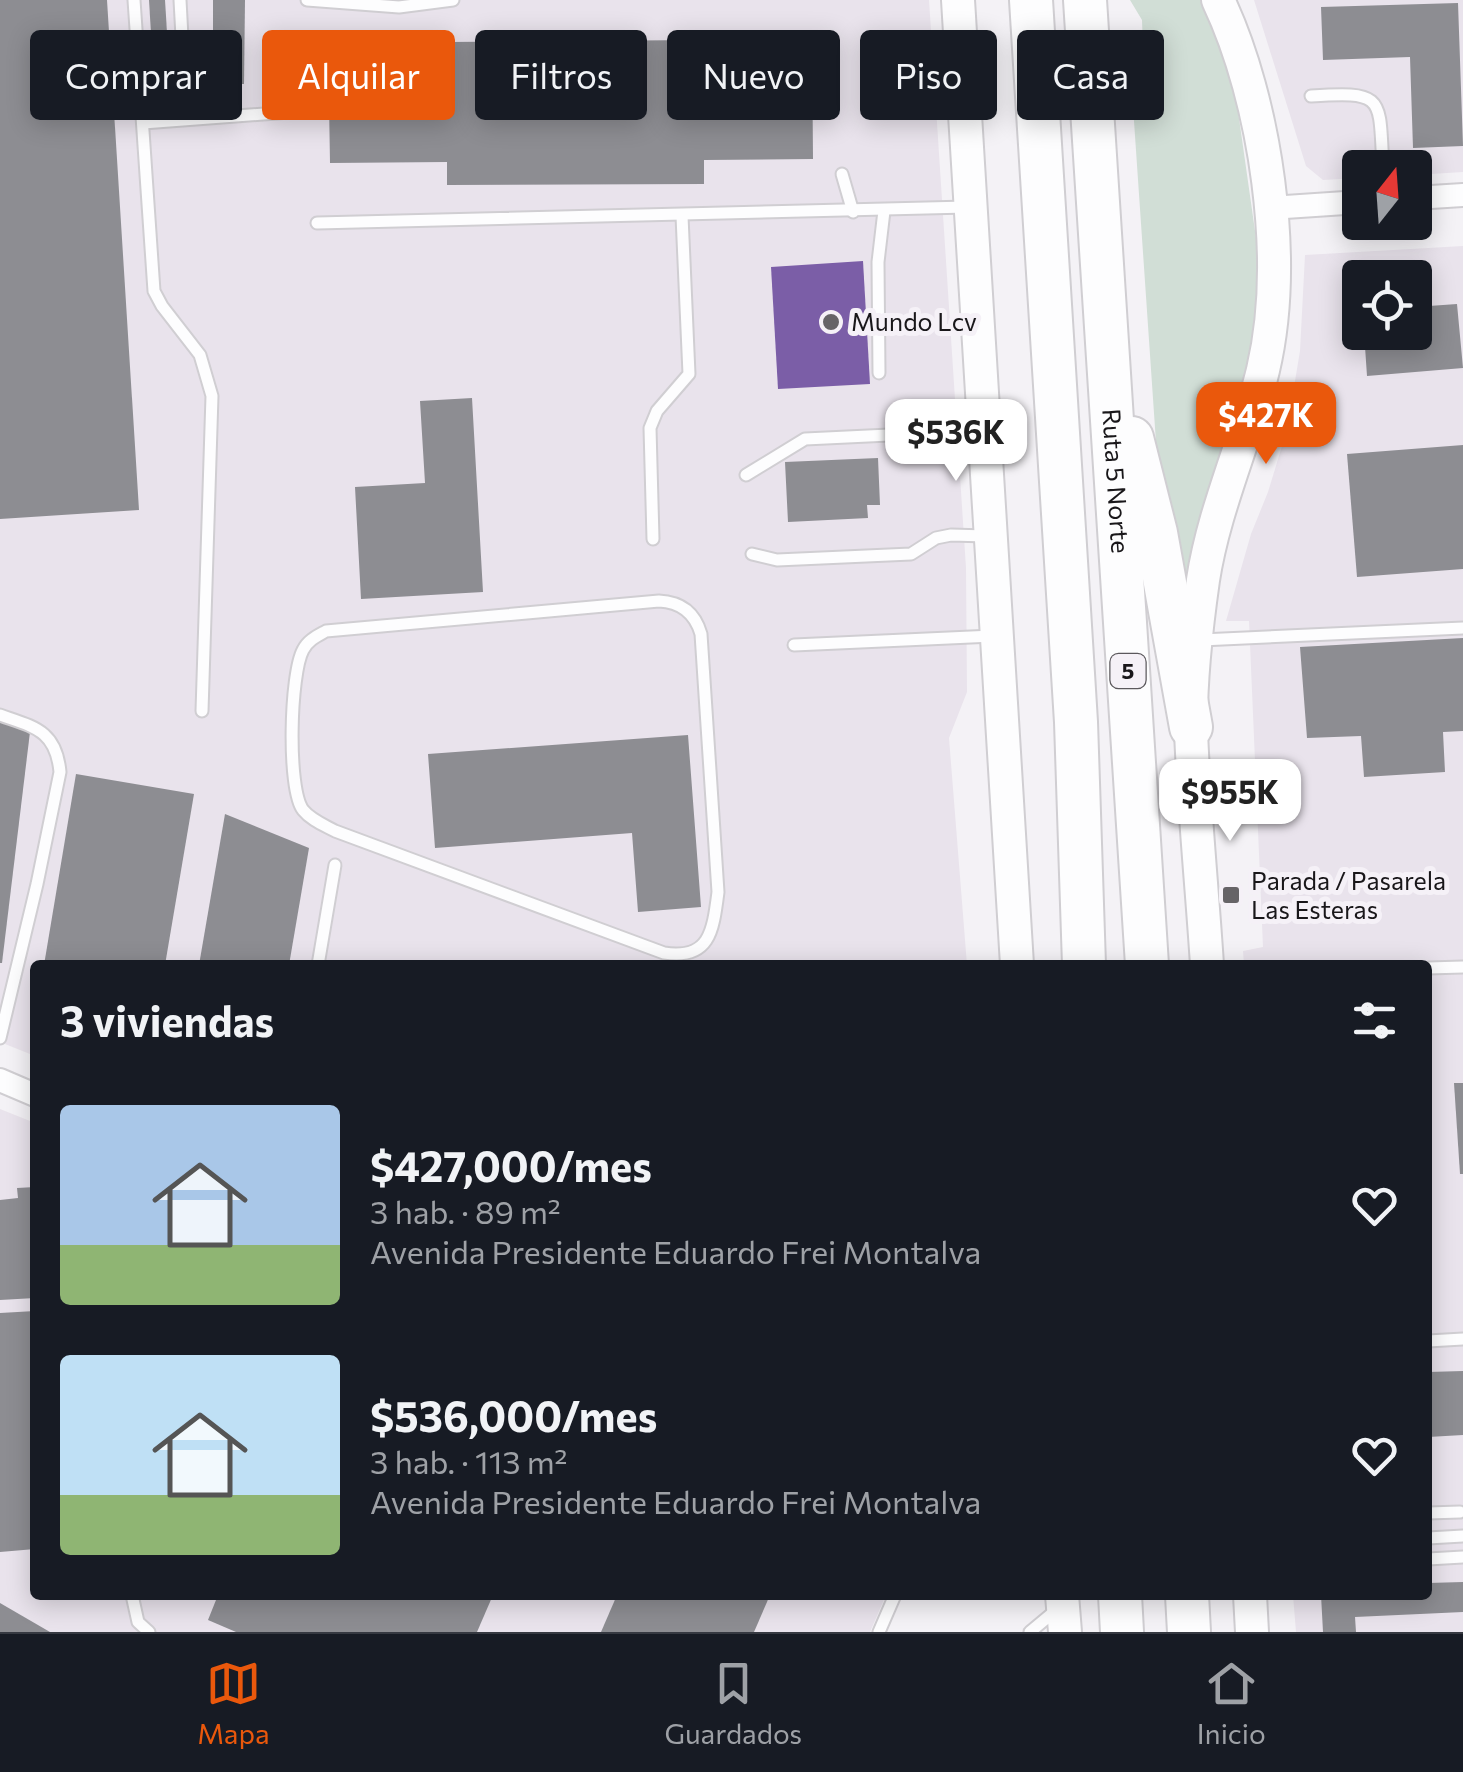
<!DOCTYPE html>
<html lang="es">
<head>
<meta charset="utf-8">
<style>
  :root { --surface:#171b24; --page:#20242c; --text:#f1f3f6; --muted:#9ea1a6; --line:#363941; --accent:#ea580c }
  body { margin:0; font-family:Commissioner,sans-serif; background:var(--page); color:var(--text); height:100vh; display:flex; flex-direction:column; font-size:38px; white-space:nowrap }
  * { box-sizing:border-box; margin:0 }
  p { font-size:32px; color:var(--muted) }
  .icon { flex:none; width:55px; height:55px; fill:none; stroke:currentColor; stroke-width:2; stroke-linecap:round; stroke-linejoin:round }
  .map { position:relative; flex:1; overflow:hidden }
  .side { position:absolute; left:30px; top:960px; width:1402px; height:640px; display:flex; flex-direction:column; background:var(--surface); border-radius:10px; box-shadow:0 5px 25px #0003 }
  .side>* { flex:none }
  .banner { position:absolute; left:30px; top:30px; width:1405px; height:90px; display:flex; gap:20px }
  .needle { width:65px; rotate:17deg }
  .tools { position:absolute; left:1342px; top:150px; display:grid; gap:20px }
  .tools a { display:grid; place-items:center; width:90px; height:90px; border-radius:10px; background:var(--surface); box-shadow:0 5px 25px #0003; font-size:50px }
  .price { position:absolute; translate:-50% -85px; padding:0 22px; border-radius:20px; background:#fff; color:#222; font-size:32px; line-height:65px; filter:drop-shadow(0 2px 5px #0008) }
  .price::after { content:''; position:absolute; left:50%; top:60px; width:30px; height:22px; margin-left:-15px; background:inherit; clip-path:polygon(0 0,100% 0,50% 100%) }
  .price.on { background:var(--accent); color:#fff }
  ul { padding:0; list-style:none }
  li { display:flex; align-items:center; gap:30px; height:250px; padding:0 30px }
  li span { display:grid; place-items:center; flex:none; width:280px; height:200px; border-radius:10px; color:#555 }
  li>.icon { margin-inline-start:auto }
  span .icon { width:120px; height:120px; fill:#fffc; stroke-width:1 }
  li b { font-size:42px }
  h2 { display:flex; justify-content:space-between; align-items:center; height:120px; padding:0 30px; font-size:42px }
  .chip { padding:0 35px; border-radius:10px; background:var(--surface); box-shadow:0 5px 25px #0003; font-size:35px; line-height:90px }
  .chip.on { background:var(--accent); color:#fff }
  .dock { display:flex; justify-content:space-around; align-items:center; height:140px; border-top:2px solid var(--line); background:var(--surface); font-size:28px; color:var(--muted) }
  .dock a { display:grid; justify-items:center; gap:5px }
  .dock .on { color:var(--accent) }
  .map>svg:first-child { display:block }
  .built { fill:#e9e3ec; fill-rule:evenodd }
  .green { fill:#d1ded6 }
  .offices { fill:#7b5ea7 }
  .industry { fill:#8d8d92 }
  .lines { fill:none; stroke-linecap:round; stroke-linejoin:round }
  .lane-casing { stroke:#d0ced2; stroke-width:15 }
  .street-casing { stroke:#d0ced2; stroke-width:26 }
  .secondary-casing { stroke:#d0ced2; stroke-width:36 }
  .highway-casing { stroke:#d0ced2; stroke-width:46 }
  .lane { stroke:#fdfdfe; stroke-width:11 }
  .street { stroke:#fdfdfe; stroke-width:22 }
  .secondary { stroke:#fdfdfe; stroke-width:32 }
  .highway { stroke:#fdfdfe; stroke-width:42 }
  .poi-dot { fill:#666467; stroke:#f5f1f7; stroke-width:4 }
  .labels { text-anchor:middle; stroke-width:10; stroke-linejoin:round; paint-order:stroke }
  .shield { fill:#f5f1f7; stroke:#5b585c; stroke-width:2.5 }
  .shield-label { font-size:22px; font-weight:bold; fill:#19171a }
  .poi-label { font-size:25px; fill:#19171a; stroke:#f5f1f7; text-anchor:start }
  .street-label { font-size:25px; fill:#19171a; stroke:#f5f1f7 }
</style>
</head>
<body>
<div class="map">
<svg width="1463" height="1632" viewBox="0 0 1463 1632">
  <rect width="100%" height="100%" fill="#f4f2f6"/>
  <g class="built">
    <polygon points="0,0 929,0 966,568 967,692 949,738 967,965 35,965 35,1056 0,1042"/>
    <polygon points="1254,0 1463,0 1463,172 1415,175 1415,168 1360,168 1360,178 1323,180 1306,166"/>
    <path d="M 1463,246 L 1463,1632 L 1296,1632 L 1293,1595 L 1428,1595 L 1428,965 L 1244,965 L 1243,951 L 1263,947 L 1249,621 L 1226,621 L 1251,534 L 1268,492 L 1282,446 L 1292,399 L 1300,351 L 1305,255 ZM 1360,278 L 1415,278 L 1415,332 L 1360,332 Z"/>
    <polygon points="0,1109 35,1123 35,1595 886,1595 870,1632 0,1632"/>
  </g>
  <polygon class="green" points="1130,0 1200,0 1234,83 1256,238 1259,322 1239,411 1204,503 1187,580 1166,512 1157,457 1132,92 1144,80 1142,20"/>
  <polygon class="offices" points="863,261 870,384 778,389 771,267"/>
  <g class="industry">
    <polygon points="0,0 107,0 139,510 0,519"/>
    <polygon points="149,0 165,0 168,49 152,50"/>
    <polygon points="213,0 245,0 244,84 213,84"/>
    <polygon points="1458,3 1463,146 1413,148 1410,57 1323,60 1321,7"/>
    <polygon points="812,39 813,159 704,160 704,184 447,185 447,162 330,163 328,43"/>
    <polygon points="1457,304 1463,368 1367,376 1364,332 1415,332 1415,307"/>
    <polygon points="472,398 483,592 361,599 355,487 425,483 420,401"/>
    <polygon points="1463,445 1463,569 1357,577 1347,454"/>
    <polygon points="878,458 880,505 867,505 868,518 788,522 785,462"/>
    <polygon points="1463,638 1463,731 1443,732 1445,772 1364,777 1361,736 1307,738 1300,647"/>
    <polygon points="0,722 30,732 2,963 0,963"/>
    <polygon points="688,735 701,907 638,912 632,833 435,848 428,754"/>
    <polygon points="76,774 194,794 165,965 44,965"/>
    <polygon points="225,814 309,848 289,965 199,965"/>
    <polygon points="1454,1083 1463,1083 1463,1174 1460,1174"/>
    <polygon points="35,1187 35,1298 0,1300 0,1200 18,1198 17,1188"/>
    <polygon points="35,1311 35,1549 0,1552 0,1313"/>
    <polygon points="1463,1371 1463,1435 1428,1437 1428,1372"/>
    <polygon points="1463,1582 1463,1612 1355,1617 1356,1632 1323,1632 1321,1595 1428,1595 1428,1583"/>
    <polygon points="218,1595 493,1595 477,1632 236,1632 208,1620"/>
    <polygon points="617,1595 770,1595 754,1632 601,1632"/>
    <polygon points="0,1603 50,1632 0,1632"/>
  </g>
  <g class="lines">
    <defs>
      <g id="lane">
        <polyline points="134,0 154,291 162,306 200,355 212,396 202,711"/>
        <polyline points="180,0 184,74"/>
        <polyline points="307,0 399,7 453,0"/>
        <path d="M 1311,96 C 1386,91 1379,97 1383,168"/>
        <polyline points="143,123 303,111"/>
        <polyline points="842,174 853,212"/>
        <polyline points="317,223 967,207"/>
        <polyline points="879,373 878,262 884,211"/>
        <polyline points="746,475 805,439 910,434 943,448 983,441"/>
        <polyline points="653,539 650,428 657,411 689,374 682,216"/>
        <polyline points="752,554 777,560 911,554 936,538 951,535 986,536"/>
        <path d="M 659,601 C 681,602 695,613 701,634 L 718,892 C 713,931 710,960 664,953 L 335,831 C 324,825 311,820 303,810 C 287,789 290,674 303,650 C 308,640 317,636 326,631 Z"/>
        <polyline points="1201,640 1463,628"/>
        <polyline points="794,645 993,636"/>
        <path d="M 0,715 C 34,727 56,730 60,772 L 37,884 L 0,1038"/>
        <polyline points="318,965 335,865"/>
        <polyline points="1428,968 1463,967"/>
        <polyline points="1428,1341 1463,1339"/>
        <polyline points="1428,1513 1460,1512"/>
        <polyline points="1428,1538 1463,1536"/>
        <polyline points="1428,1559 1463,1557"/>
        <polyline points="132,1595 138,1622 149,1632"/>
        <polyline points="879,1632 895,1595"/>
        <polyline points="1030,1632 1060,1607"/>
      </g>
      <g id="street">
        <polyline points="1415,198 1463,195"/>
        <polyline points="1270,208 1360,202"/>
        <polyline points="0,1080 35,1095"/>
      </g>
      <g id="secondary">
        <polyline points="958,0 1017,965"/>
        <path d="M 1207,965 C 1202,887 1194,809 1191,731 C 1190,682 1196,629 1203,580 C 1214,508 1246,441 1263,370 C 1289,260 1266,101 1218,0"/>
        <polyline points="1062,1595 1065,1632"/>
        <polyline points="1250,1595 1252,1632"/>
      </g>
      <g id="highway">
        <polyline points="1031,0 1076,722 1084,965"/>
        <path id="s1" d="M 1085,0 L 1147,965"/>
        <polyline points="1132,438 1156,533 1191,727"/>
        <polyline points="1120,1595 1122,1632"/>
        <polyline points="1187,1595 1189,1632"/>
      </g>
    </defs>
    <use href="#lane" class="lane-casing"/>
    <use href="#street" class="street-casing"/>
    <use href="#secondary" class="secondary-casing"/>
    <use href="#highway" class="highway-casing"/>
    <use href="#lane" class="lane"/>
    <use href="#street" class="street"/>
    <use href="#secondary" class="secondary"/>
    <use href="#highway" class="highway"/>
  </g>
  <g class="poi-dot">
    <circle cx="831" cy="322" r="10"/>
    <rect x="1221" y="885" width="20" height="20" rx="5"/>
  </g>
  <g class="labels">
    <rect class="shield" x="1110.5" y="654" width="35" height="34" rx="8"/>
    <g class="shield-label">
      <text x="1128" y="679">5</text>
    </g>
    <g class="poi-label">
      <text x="851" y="331">Mundo Lcv</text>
      <text x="1251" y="890">Parada / Pasarela<tspan x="1251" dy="29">Las Esteras</tspan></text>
    </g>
    <g class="street-label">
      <text dy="9" stroke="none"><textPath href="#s1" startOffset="482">Ruta 5 Norte</textPath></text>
    </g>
  </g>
</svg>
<div class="tools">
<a><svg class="needle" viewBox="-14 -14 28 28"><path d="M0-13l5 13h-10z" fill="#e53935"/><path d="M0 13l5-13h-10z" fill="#9ea1a6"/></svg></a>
<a><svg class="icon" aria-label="locate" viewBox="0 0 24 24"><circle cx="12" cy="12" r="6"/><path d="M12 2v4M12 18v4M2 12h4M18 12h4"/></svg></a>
</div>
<b class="price on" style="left:1266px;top:467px">$427K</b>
<b class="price" style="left:956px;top:484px">$536K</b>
<b class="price" style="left:1230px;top:844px">$955K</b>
<div class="banner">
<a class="chip">Comprar</a>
<a class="chip on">Alquilar</a>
<a class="chip">Filtros</a>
<a class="chip">Nuevo</a>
<a class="chip">Piso</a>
<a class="chip">Casa</a>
</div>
<section class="side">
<h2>3 viviendas<svg class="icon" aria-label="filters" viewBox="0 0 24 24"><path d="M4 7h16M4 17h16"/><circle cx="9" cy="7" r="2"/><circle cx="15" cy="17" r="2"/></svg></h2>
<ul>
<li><span style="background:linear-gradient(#a9c7e8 70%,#8fb573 0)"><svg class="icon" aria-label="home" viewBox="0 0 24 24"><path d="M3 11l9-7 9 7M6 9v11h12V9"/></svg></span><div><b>$427,000/mes</b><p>3 hab. · 89 m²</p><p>Avenida Presidente Eduardo Frei Montalva</p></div><svg class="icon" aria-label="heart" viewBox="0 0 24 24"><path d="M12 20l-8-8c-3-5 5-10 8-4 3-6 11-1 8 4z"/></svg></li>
<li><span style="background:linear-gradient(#bfe0f5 70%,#8fb573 0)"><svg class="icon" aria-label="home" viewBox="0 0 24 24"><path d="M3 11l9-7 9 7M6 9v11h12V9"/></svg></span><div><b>$536,000/mes</b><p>3 hab. · 113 m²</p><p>Avenida Presidente Eduardo Frei Montalva</p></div><svg class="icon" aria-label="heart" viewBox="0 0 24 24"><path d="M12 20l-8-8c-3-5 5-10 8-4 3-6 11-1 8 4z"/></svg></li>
</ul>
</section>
</div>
<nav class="dock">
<a class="on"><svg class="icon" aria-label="map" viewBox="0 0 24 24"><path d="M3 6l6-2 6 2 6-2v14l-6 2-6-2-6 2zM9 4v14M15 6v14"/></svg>Mapa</a>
<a><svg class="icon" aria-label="saved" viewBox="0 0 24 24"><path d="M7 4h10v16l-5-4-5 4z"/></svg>Guardados</a>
<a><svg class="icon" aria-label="home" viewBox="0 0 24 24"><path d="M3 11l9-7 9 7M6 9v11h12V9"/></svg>Inicio</a>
</nav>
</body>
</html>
